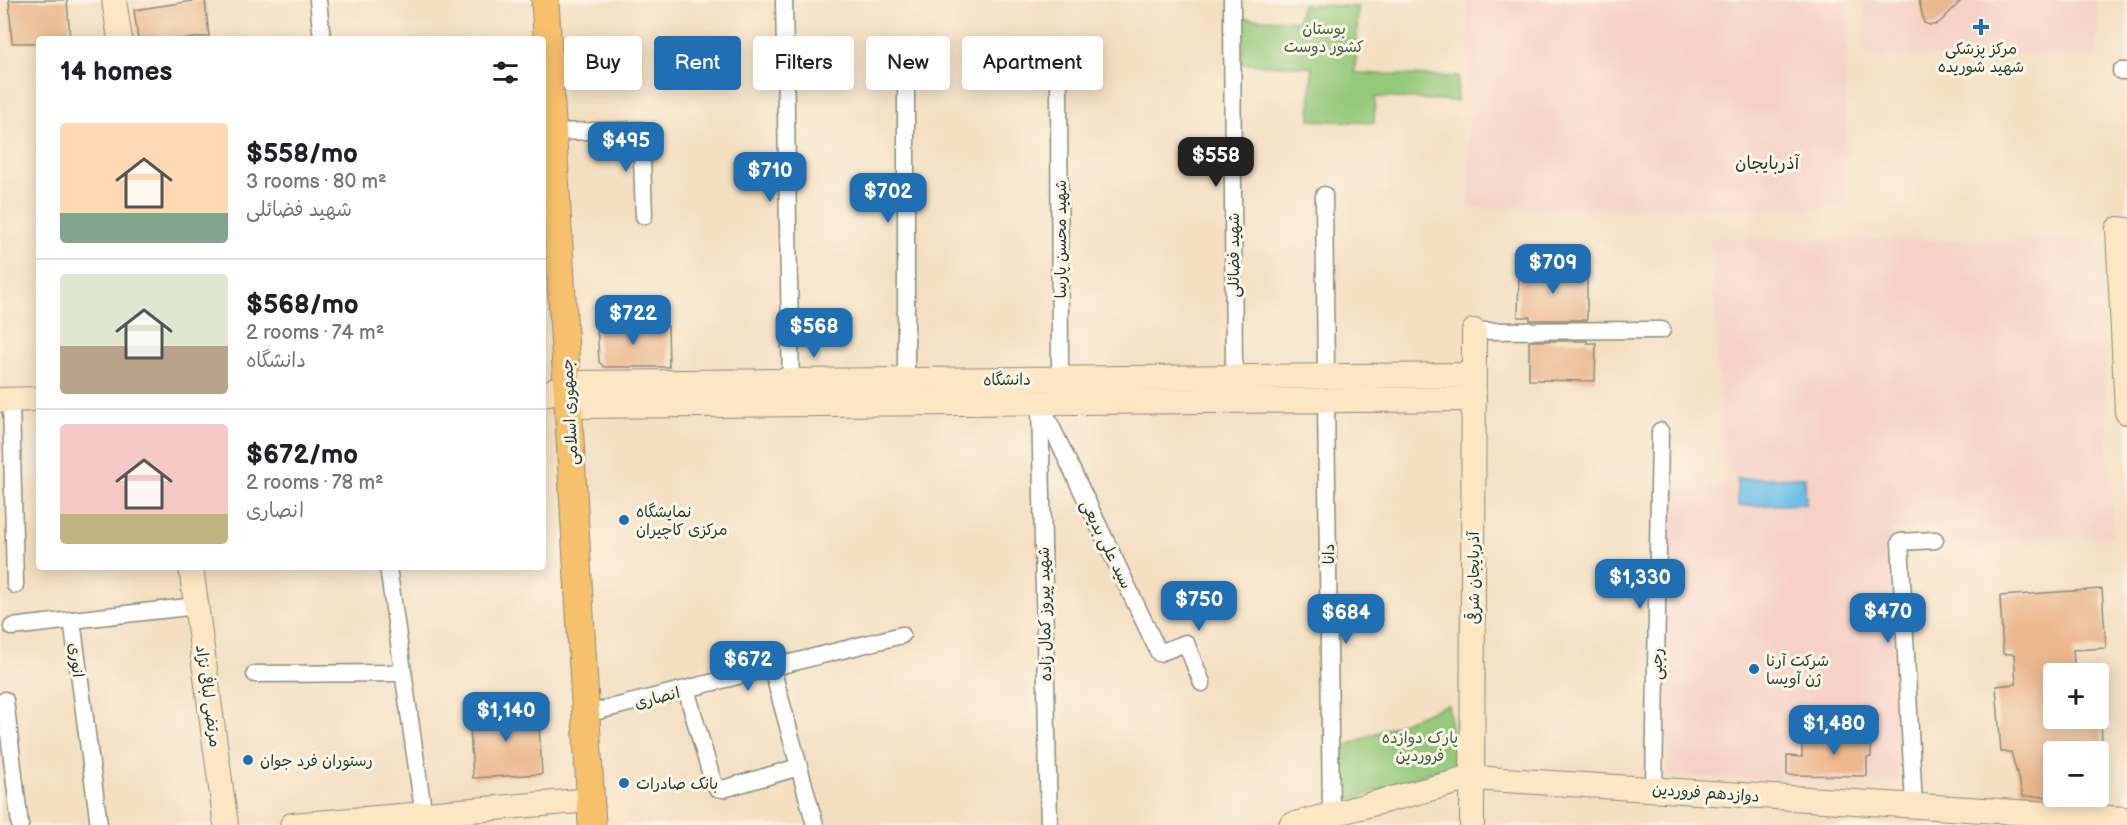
<!DOCTYPE html>
<html lang="en">
<head>
<meta charset="utf-8">
<style>
  :root { --surface:#fff; --page:#f6f6f6; --text:#202124; --muted:#757577; --line:#e0e0e0; --accent:#1f6fb2 }
  body { margin:0; font-family:"Balsamiq Sans","Playpen Sans Arabic",sans-serif; background:var(--page); color:var(--text); height:100vh; display:flex; flex-direction:column; font-size:22px; white-space:nowrap }
  * { box-sizing:border-box; margin:0 }
  p { font-size:20px; color:var(--muted) }
  .icon { flex:none; width:33px; height:33px; fill:none; stroke:currentColor; stroke-width:2; stroke-linecap:round; stroke-linejoin:round }
  .map { position:relative; flex:1; overflow:hidden }
  .drawer { position:absolute; left:36px; top:36px; width:510px; height:534px; display:flex; flex-direction:column; background:var(--surface); border-radius:6px; box-shadow:0 3px 15px #0003 }
  .drawer>* { flex:none }
  .top-card { position:absolute; left:564px; top:36px; width:570px; height:54px; display:flex; gap:12px }
  .fabs { position:absolute; left:2043px; top:663px; display:grid; gap:12px }
  .fabs a { display:grid; place-items:center; width:66px; height:66px; border-radius:6px; background:var(--surface); box-shadow:0 3px 15px #0003; font-size:30px }
  .price { position:absolute; translate:-50% -51px; padding:0 14px; border-radius:12px; background:var(--accent); color:#fff; font-size:20px; line-height:39px; filter:drop-shadow(0 2px 3px #0008) }
  .price::after { content:''; position:absolute; left:50%; top:36px; width:18px; height:14px; margin-left:-9px; background:inherit; clip-path:polygon(0 0,100% 0,50% 100%) }
  .price.selected { background:#222; color:#fff }
  ul { padding:0; list-style:none }
  li { display:flex; align-items:center; gap:18px; height:150px; padding:0 24px }
  li+li { border-top:2px solid var(--line) }
  li span { display:grid; place-items:center; flex:none; width:168px; height:120px; border-radius:6px; color:#555 }
  li>.icon { margin-inline-start:auto }
  span .icon { width:72px; height:72px; fill:#fffc; stroke-width:1 }
  li b { font-size:26px }
  h2 { display:flex; justify-content:space-between; align-items:center; height:72px; padding:0 24px; font-size:26px }
  .chip { padding:0 21px; border-radius:6px; background:var(--surface); box-shadow:0 3px 15px #0003; font-size:21px; line-height:54px }
  .chip.selected { background:var(--accent); color:#fff }
  .map>svg:first-child { display:block }
  .built { fill:#f7d1c6 }
  .green { fill:#94c97a; stroke:#5a8357; stroke-width:1.5 }
  .water { fill:#6abfe7; stroke:#447e8e; stroke-width:1.5 }
  .building { fill:#ebb78d }
  .lines { fill:none; stroke-linecap:round; stroke-linejoin:round }
  .street-casing { stroke:#8a8e7a; stroke-width:19 }
  .secondary-casing { stroke:#8a8e7a; stroke-width:26 }
  .primary-casing { stroke:#8a8e7a; stroke-width:29 }
  .street { stroke:#fff; stroke-width:16 }
  .secondary { stroke:#fce6c4; stroke-width:24 }
  .primary { stroke:#f7c06c; stroke-width:27 }
  .poi-dot { fill:#1f6fb2; stroke:#fcf5e5; stroke-width:2 }
  .labels { text-anchor:middle; stroke-width:6; stroke-linejoin:round; paint-order:stroke }
  .park-label { font-size:16px; fill:#3c6046; stroke:#fcf5e5 }
  .poi-label { font-size:16px; fill:#1f3d34; stroke:#fcf5e5; text-anchor:start }
  .street-label { font-size:16px; fill:#1f3d34; stroke:#fcf5e5 }
  .neighbourhood-label { font-size:18px; fill:#1f3d34; stroke:#fcf5e5 }
</style>
</head>
<body>
<div class="map">
<svg width="2127" height="825" viewBox="0 0 2127 825">
  <rect width="100%" height="100%" fill="#fcf5e5"/>
  <filter id="ink" filterUnits="userSpaceOnUse"><feTurbulence type="fractalNoise" baseFrequency=".0167" numOctaves="2"/><feDisplacementMap in="SourceGraphic" scale="12" xChannelSelector="R" yChannelSelector="G"/><feConvolveMatrix kernelMatrix="1 2 1 2 8 2 1 2 1" color-interpolation-filters="sRGB"/></filter>
  <filter id="wash" filterUnits="userSpaceOnUse"><feTurbulence type="fractalNoise" baseFrequency=".008" numOctaves="4" result="noise"/><feDisplacementMap in="SourceGraphic" scale="24" xChannelSelector="R" yChannelSelector="G"/><feGaussianBlur stdDeviation="1.35" result="paint"/><feColorMatrix in="noise" values="0 0 0 0 0 0 0 0 0 0 0 0 0 0 0 0 0 1.4 0 .05"/><feComposite in="paint" operator="in"/></filter>
  <g filter="url(#wash)">
    <rect width="100%" height="100%" fill="#f4dfc1"/>
    <g class="built">
      <polygon points="1468,0 1847,0 1845,208 1469,208"/>
      <polygon points="1864,0 2097,0 2098,55 1864,56"/>
      <polygon points="1710,238 2098,241 2113,535 1944,542 1938,527 1890,531 1898,783 1668,776 1666,492 1725,488"/>
    </g>
    <g class="green">
      <polygon points="1302,4 1358,7 1355,73 1458,77 1457,101 1375,97 1374,123 1310,120 1312,67 1242,64 1244,18 1297,21"/>
      <polygon points="1448,704 1455,764 1340,804 1342,747"/>
    </g>
    <polygon class="water" points="1805,477 1806,504 1738,506 1737,479"/>
    <g id="blocks">
      <g class="building">
        <polygon points="9,0 67,0 70,39 39,39 39,43 12,43"/>
        <polygon points="200,0 205,0 209,36 186,39 138,39 134,10"/>
        <polygon points="1919,0 1962,0 1941,21 1935,25 1929,25 1924,23"/>
        <polygon points="1519,270 1587,271 1587,320 1530,320 1530,317 1518,317"/>
        <polygon points="597,325 668,326 669,367 604,367 599,362"/>
        <polygon points="1529,341 1587,341 1587,343 1596,343 1595,381 1529,380"/>
        <polygon points="2102,589 2106,648 2073,650 2075,674 2054,674 2054,718 2101,718 2102,742 2058,746 2063,752 2054,752 2054,797 2023,796 2011,752 2001,752 1996,686 2016,684 2014,654 2003,654 2000,596"/>
        <polygon points="538,708 542,774 473,778 469,712"/>
        <polygon points="1865,728 1865,739 1871,738 1871,757 1867,758 1867,776 1787,775 1787,756 1802,757 1802,742 1839,740 1838,730"/>
      </g>
    </g>
  </g>
  <g filter="url(#ink)">
    <use href="#blocks" fill-opacity="0" stroke="#8a8e7a" stroke-width="1.5"/>
    <g class="lines">
      <defs>
        <g id="street">
          <polyline points="318,0 322,39"/>
          <polyline points="784,0 791,392"/>
          <polyline points="1232,0 1234,386"/>
          <polyline points="906,68 906,380"/>
          <polyline points="2121,71 2127,71"/>
          <polyline points="1059,75 1060,389"/>
          <polyline points="553,132 641,130 644,216"/>
          <polyline points="1324,195 1326,376"/>
          <polyline points="1474,331 1662,330"/>
          <polyline points="11,400 15,585"/>
          <polyline points="1326,401 1331,815"/>
          <polyline points="1040,403 1049,825"/>
          <polyline points="1043,409 1159,653 1186,643 1202,683"/>
          <polyline points="388,567 425,824"/>
          <polyline points="12,627 72,620"/>
          <polyline points="772,668 815,825"/>
          <polyline points="255,674 403,673"/>
          <polyline points="686,689 713,782 717,788 723,789 799,767"/>
          <polyline points="5,700 20,825"/>
          <polyline points="586,714 902,635"/>
          <polyline points="1654,789 1660,431"/>
          <polyline points="1914,806 1900,542 1935,540"/>
          <polyline points="99,825 72,620 197,606"/>
        </g>
        <g id="secondary">
          <polyline points="114,0 120,39"/>
          <polyline points="2127,230 2118,229 2127,412"/>
          <polyline points="543,393 549,393 567,383 1474,375"/>
          <polyline points="0,400 39,399"/>
          <polyline points="569,406 1474,399"/>
          <polyline points="191,567 226,825"/>
          <polyline points="292,825 591,800"/>
          <polyline points="1291,825 1472,778 2127,819"/>
          <polyline points="1472,825 1474,331"/>
        </g>
        <polyline id="primary" points="545,0 592,825"/>
      </defs>
      <use href="#street" class="street-casing"/>
      <use href="#secondary" class="secondary-casing"/>
      <use href="#primary" class="primary-casing"/>
      <use href="#street" class="street"/>
      <use href="#secondary" class="secondary"/>
      <use href="#primary" class="primary"/>
    </g>
  </g>
  <g class="poi-dot">
    <path d="M1978 18h6v6h6v6h-6v6h-6v-6h-6v-6h6z"/>
    <circle cx="624" cy="520" r="6"/>
    <circle cx="1754" cy="669" r="6"/>
    <circle cx="248" cy="760" r="6"/>
    <circle cx="624" cy="783" r="6"/>
  </g>
  <g class="labels">
    <g class="park-label">
      <text x="1324" y="34">بوستان<tspan x="1324" dy="18">کشور دوست</tspan></text>
      <text x="1420" y="743">پارک دوازده<tspan x="1420" dy="18">فروردین</tspan></text>
    </g>
    <g class="poi-label">
      <text x="1981" y="54" text-anchor="middle">مرکز پزشکی<tspan x="1981" dy="18">شهید شوریده</tspan></text>
      <text x="636" y="517">نمایشگاه<tspan x="636" dy="18">مرکزی کاچیران</tspan></text>
      <text x="1766" y="666">شرکت آرنا<tspan x="1766" dy="18">ژن آویسا</tspan></text>
      <text x="260" y="766">رستوران فرد جوان</text>
      <text x="636" y="789">بانک صادرات</text>
    </g>
    <g class="street-label">
      <text transform="translate(1060 239) rotate(-90)" y="6">شهید محسن پارسا</text>
      <text transform="translate(1233 255) rotate(-90)" y="6">شهید فضائلی</text>
      <text transform="translate(1007 379) rotate(-1)" y="6">دانشگاه</text>
      <text transform="translate(569 412) rotate(-93)" y="6">جمهوری اسلامی</text>
      <text transform="translate(1107 544) rotate(64)" y="6">سید علی بدیعی</text>
      <text transform="translate(1328 554) rotate(-91)" y="6">دانا</text>
      <text transform="translate(1473 578) rotate(-90)" y="6">آذربایجان شرقی</text>
      <text transform="translate(1044 614) rotate(-91)" y="6">شهید پیروز کمال زاده</text>
      <text transform="translate(77 660) rotate(83)" y="6">انوری</text>
      <text transform="translate(1656 664) rotate(-89)" y="6">رجبی</text>
      <text transform="translate(209 696) rotate(82)" y="6">مرتضی لبافی نژاد</text>
      <text transform="translate(657 697) rotate(-14)" y="6">انصاری</text>
      <text transform="translate(1706 792) rotate(4)" y="6">دوازدهم فروردین</text>
    </g>
    <g class="neighbourhood-label">
      <text x="1767" y="169">آذربایجان</text>
    </g>
  </g>
</svg>
<div class="fabs">
<a>+</a>
<a>−</a>
</div>
<b class="price" style="left:626px;top:173px">$495</b>
<b class="price selected" style="left:1216px;top:188px">$558</b>
<b class="price" style="left:770px;top:203px">$710</b>
<b class="price" style="left:888px;top:224px">$702</b>
<b class="price" style="left:1553px;top:295px">$709</b>
<b class="price" style="left:633px;top:346px">$722</b>
<b class="price" style="left:814px;top:359px">$568</b>
<b class="price" style="left:1640px;top:610px">$1,330</b>
<b class="price" style="left:1199px;top:632px">$750</b>
<b class="price" style="left:1888px;top:644px">$470</b>
<b class="price" style="left:1346px;top:645px">$684</b>
<b class="price" style="left:748px;top:692px">$672</b>
<b class="price" style="left:506px;top:743px">$1,140</b>
<b class="price" style="left:1834px;top:756px">$1,480</b>
<div class="top-card">
<a class="chip">Buy</a>
<a class="chip selected">Rent</a>
<a class="chip">Filters</a>
<a class="chip">New</a>
<a class="chip">Apartment</a>
</div>
<section class="drawer">
<h2>14 homes<svg class="icon" aria-label="filters" viewBox="0 0 24 24"><path d="M4 7h16M4 17h16"/><circle cx="9" cy="7" r="2"/><circle cx="15" cy="17" r="2"/></svg></h2>
<ul>
<li><span style="background:linear-gradient(#ffd9b3 75%,#7fa58c 0)"><svg class="icon" aria-label="home" viewBox="0 0 24 24"><path d="M3 11l9-7 9 7M6 9v11h12V9"/></svg></span><div><b>$558/mo</b><p>3 rooms · 80 m²</p><p>شهید فضائلی</p></div></li>
<li><span style="background:linear-gradient(#dfe7d0 60%,#b9a48a 0)"><svg class="icon" aria-label="home" viewBox="0 0 24 24"><path d="M3 11l9-7 9 7M6 9v11h12V9"/></svg></span><div><b>$568/mo</b><p>2 rooms · 74 m²</p><p>دانشگاه</p></div></li>
<li><span style="background:linear-gradient(#f6c9c9 75%,#c2b280 0)"><svg class="icon" aria-label="home" viewBox="0 0 24 24"><path d="M3 11l9-7 9 7M6 9v11h12V9"/></svg></span><div><b>$672/mo</b><p>2 rooms · 78 m²</p><p>انصاری</p></div></li>
</ul>
</section>
</div>
</body>
</html>
